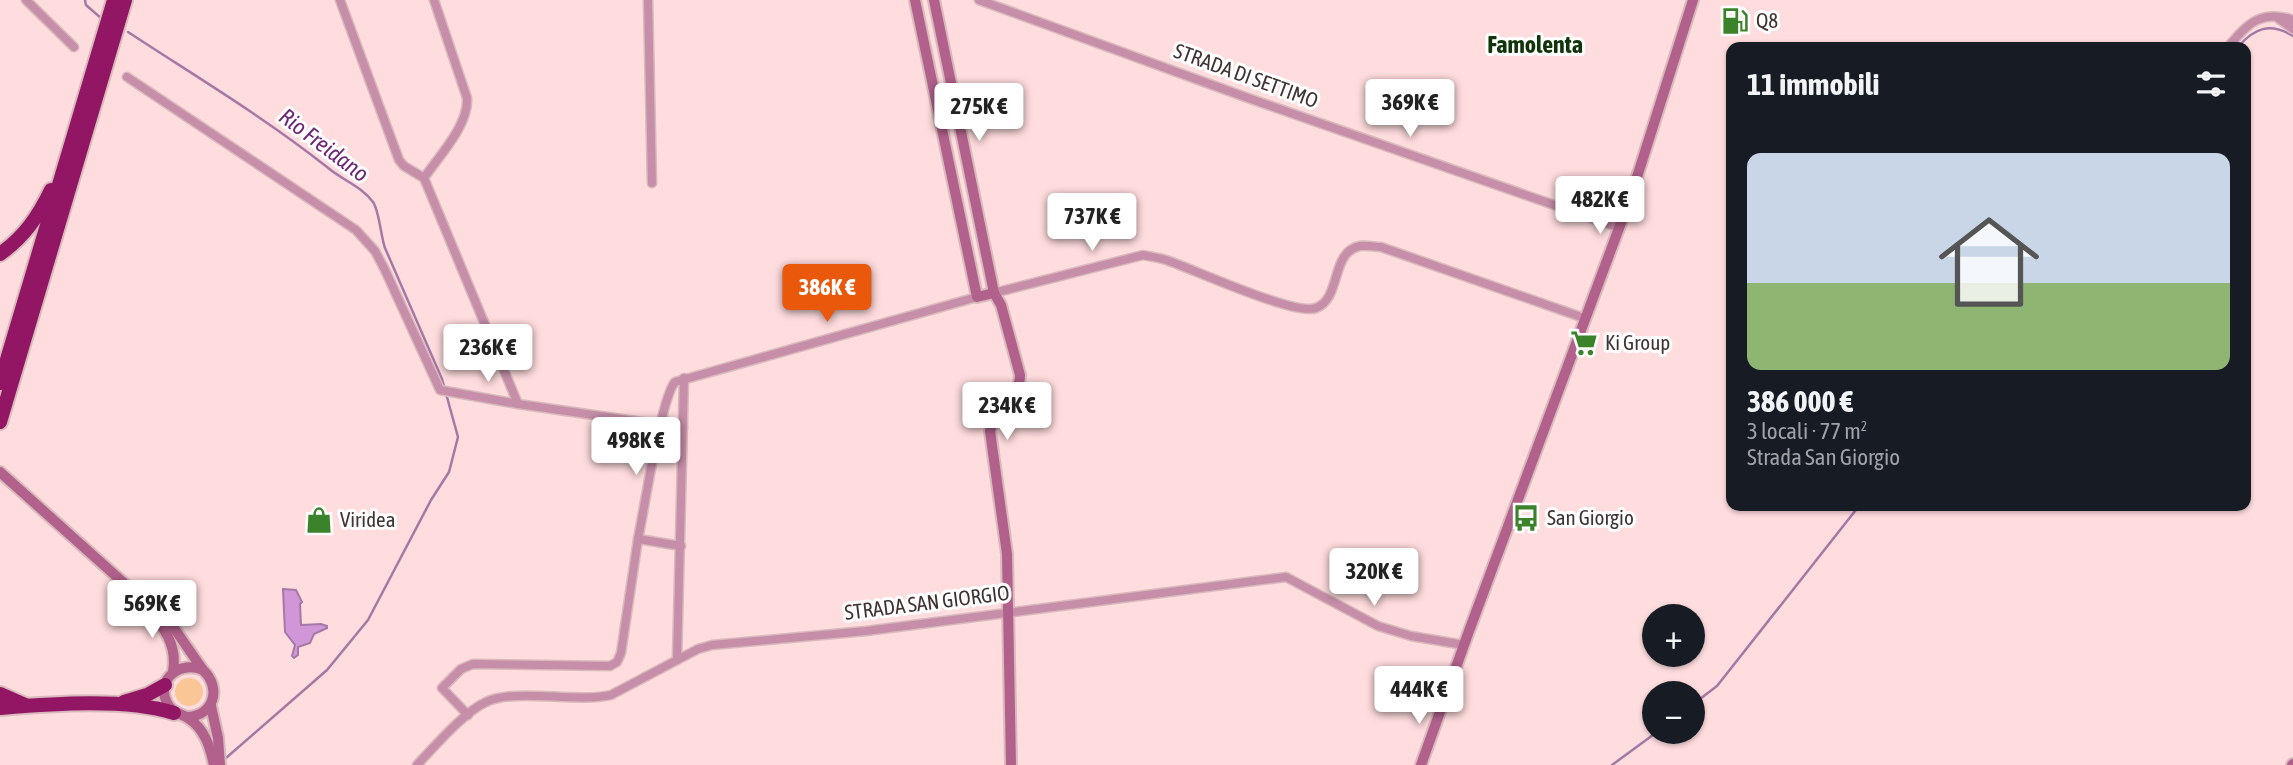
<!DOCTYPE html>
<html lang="it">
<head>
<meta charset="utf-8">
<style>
  :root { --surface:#171b24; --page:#242831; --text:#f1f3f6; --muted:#9ea1a6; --line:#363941; --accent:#ea580c }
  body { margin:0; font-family:"Asap Condensed",sans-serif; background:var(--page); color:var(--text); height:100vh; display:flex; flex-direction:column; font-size:26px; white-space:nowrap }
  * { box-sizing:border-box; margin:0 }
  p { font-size:23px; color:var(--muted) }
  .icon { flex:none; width:38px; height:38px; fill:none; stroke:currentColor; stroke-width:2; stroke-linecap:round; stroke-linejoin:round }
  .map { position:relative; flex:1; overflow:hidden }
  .side { position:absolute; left:1726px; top:42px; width:525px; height:469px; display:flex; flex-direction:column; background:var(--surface); border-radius:14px; box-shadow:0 2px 5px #0004 }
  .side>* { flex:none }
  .tools { position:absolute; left:1642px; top:604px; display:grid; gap:14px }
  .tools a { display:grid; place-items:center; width:63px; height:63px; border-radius:50%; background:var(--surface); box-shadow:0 2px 5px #0004; font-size:35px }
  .price { position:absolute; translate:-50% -60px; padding:0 16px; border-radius:7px; background:#fff; color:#222; font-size:23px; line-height:46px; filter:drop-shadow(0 2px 4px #0008) }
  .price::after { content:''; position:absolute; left:50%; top:42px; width:21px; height:16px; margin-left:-10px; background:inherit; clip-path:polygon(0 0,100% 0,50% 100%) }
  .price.on { background:var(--accent); color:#fff }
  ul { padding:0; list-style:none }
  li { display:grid; align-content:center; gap:14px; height:371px; padding:0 21px }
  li+li { border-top:2px solid var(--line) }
  li span { display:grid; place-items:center; height:217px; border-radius:14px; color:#555 }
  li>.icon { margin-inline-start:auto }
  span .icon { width:126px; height:126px; fill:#fffc; stroke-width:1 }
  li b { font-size:30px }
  h2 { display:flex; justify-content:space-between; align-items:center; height:84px; padding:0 21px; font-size:30px }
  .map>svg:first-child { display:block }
  .green { fill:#fac695 }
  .water { fill:#d196d7; stroke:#a678a6; stroke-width:2 }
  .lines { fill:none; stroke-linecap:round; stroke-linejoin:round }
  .stream { stroke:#a678a6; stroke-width:2.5 }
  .street-casing { stroke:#d9babc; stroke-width:11 }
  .secondary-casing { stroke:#d9babc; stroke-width:14 }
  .highway-casing { stroke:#d9babc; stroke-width:18 }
  .street { stroke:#c68ea9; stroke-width:8 }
  .secondary { stroke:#b2618c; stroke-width:10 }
  .highway { stroke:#921664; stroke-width:14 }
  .labels { text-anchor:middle; stroke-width:6; stroke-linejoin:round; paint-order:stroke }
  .poi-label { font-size:21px; fill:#413334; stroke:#fff; text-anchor:start }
  .street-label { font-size:21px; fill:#413334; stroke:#fff }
  .water-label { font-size:23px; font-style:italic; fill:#6c2775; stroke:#fff }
  .quarter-label { font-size:24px; font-weight:bold; fill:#11340a; stroke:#fff }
</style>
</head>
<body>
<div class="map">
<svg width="2293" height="765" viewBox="0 0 2293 765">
  <rect width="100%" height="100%" fill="#ffdcde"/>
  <circle class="green" cx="189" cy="692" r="14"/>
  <polygon class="water" points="283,589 296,590 302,602 300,604 301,625 321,624 327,626 327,628 314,634 310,643 298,647 298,655 294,658 292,656 295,645 285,632"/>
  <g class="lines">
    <g class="stream">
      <polyline points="85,0 86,5 102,19"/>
      <path d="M 128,32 C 195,76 264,117 327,167 C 342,180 361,186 373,202 C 379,210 381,237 385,248 L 442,379 L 458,437 L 449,472 L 431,500 L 368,620 L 327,670 L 226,758"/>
      <path d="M 2238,47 C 2254,28 2270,22 2293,36"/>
      <polyline points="1692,705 1717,686 1859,506"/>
      <polyline points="1612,765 1657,732"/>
    </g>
    <defs>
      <g id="street">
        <polyline points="26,0 74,47"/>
        <polyline points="340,0 399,160 404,166 424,178 518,404 683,428"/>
        <polyline points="648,0 652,183"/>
        <polyline points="979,0 1248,98 1620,228"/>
        <polyline points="2279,19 2293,29"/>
        <path d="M 2228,47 C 2247,24 2261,9 2293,20"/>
        <polyline points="127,77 356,230 375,251 385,270 440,390 518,404"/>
        <path d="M 424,178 C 439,156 469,125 467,98 L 434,0"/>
        <path d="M 994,293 L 1143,255 C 1152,257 1161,258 1169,261 C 1195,270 1295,316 1316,308 C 1342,298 1330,252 1360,246 C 1366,245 1375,247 1381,247 L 1584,318"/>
        <path d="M 681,546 L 638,539 C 644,511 661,398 675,382 L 977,297"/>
        <polyline points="677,660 684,378"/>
        <polyline points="468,715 442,688 461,669 473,664 610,666 617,662 621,653 638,539"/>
        <path d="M 417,765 C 434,747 464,712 486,702 C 515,688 575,703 611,695 L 698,649 L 712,645 L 866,631 L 1286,577 L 1378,626 L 1411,636 L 1464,645"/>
      </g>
      <g id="secondary">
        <polyline points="915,0 977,297 994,293"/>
        <path d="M 934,0 L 994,293 L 1001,305 L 1020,375 C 1020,398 995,409 990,431 L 1007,554 L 1011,765"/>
        <path d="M 0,472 L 174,628 L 203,670 C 222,688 214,716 187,717"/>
        <path d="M 156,617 C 168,635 177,649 173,672"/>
        <path d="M 203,670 C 181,660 155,679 167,703 C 172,713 180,713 188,718 C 205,729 210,747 214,765"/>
        <polyline points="211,706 218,738 220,765"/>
        <polyline points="1421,765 1469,631 1631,196 1693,0"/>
        <polyline points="2292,765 2293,764"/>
      </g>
      <g id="highway">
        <path d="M 0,254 C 24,237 38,217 51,190"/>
        <polyline points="0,383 114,0"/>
        <polyline points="0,422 125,0"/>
        <polyline points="0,694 25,705"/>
        <polyline points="124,702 147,695 165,685"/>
        <path d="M 0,708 C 51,704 126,698 174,713"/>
      </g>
    </defs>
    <use href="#street" class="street-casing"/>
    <use href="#secondary" class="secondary-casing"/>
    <use href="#highway" class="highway-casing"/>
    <use href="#street" class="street"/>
    <use href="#secondary" class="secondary"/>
    <use href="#highway" class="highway"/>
  </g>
  <defs>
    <symbol id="fuel-bare" viewBox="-9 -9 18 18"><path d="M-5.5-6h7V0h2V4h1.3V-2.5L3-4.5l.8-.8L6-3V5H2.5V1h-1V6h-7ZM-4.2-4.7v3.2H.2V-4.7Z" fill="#3a832b" stroke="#fff" stroke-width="2.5" paint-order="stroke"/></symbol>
    <symbol id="supermarket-bare" viewBox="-9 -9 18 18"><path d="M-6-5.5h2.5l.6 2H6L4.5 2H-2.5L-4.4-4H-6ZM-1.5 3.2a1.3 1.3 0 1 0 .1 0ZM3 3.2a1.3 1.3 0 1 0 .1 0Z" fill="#3a832b" stroke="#fff" stroke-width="2.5" paint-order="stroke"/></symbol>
    <symbol id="bus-bare" viewBox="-9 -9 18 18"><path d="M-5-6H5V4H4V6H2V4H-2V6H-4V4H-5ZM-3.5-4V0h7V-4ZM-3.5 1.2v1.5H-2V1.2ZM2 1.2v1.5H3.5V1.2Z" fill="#3a832b" stroke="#fff" stroke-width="2.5" paint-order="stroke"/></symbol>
    <symbol id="shop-bare" viewBox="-9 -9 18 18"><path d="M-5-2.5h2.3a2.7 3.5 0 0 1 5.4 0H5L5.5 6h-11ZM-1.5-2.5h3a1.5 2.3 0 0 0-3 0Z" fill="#3a832b" stroke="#fff" stroke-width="2.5" paint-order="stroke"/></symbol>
  </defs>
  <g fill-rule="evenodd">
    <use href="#fuel-bare" x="1716" y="2" width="38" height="38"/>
    <use href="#supermarket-bare" x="1565" y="324" width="38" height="38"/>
    <use href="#bus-bare" x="1507" y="499" width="38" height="38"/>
    <use href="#shop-bare" x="300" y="501" width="38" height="38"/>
  </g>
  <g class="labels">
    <g class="poi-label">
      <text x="1756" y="28">Q8</text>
      <text x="1605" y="350">Ki Group</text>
      <text x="1547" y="525">San Giorgio</text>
      <text x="340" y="527">Viridea</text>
    </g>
    <g class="street-label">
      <text transform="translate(1246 76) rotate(20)" y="7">STRADA DI SETTIMO</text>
      <text transform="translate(927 603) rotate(-7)" y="7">STRADA SAN GIORGIO</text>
    </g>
    <g class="water-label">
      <text transform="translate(324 145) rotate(37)" y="8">Rio Freidano</text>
    </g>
    <g class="quarter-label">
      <text x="1535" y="53">Famolenta</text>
    </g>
  </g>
</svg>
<div class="tools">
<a>+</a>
<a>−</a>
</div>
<b class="price" style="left:1410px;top:139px">369K €</b>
<b class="price" style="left:979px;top:143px">275K €</b>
<b class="price" style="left:1600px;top:236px">482K €</b>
<b class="price" style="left:1092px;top:253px">737K €</b>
<b class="price on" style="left:827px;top:324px">386K €</b>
<b class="price" style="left:488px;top:384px">236K €</b>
<b class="price" style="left:1007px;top:442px">234K €</b>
<b class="price" style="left:636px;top:477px">498K €</b>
<b class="price" style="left:1374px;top:608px">320K €</b>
<b class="price" style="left:152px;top:640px">569K €</b>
<b class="price" style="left:1419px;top:726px">444K €</b>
<section class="side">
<h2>11 immobili<svg class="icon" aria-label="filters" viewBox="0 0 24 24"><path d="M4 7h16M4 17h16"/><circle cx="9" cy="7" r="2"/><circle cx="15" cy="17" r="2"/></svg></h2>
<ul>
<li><span style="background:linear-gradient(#c9d6e8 60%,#8fb573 0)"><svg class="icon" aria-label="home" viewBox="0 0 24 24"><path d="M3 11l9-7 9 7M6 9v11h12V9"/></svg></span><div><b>386 000 €</b><p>3 locali · 77 m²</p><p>Strada San Giorgio</p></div></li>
</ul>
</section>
</div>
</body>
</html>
